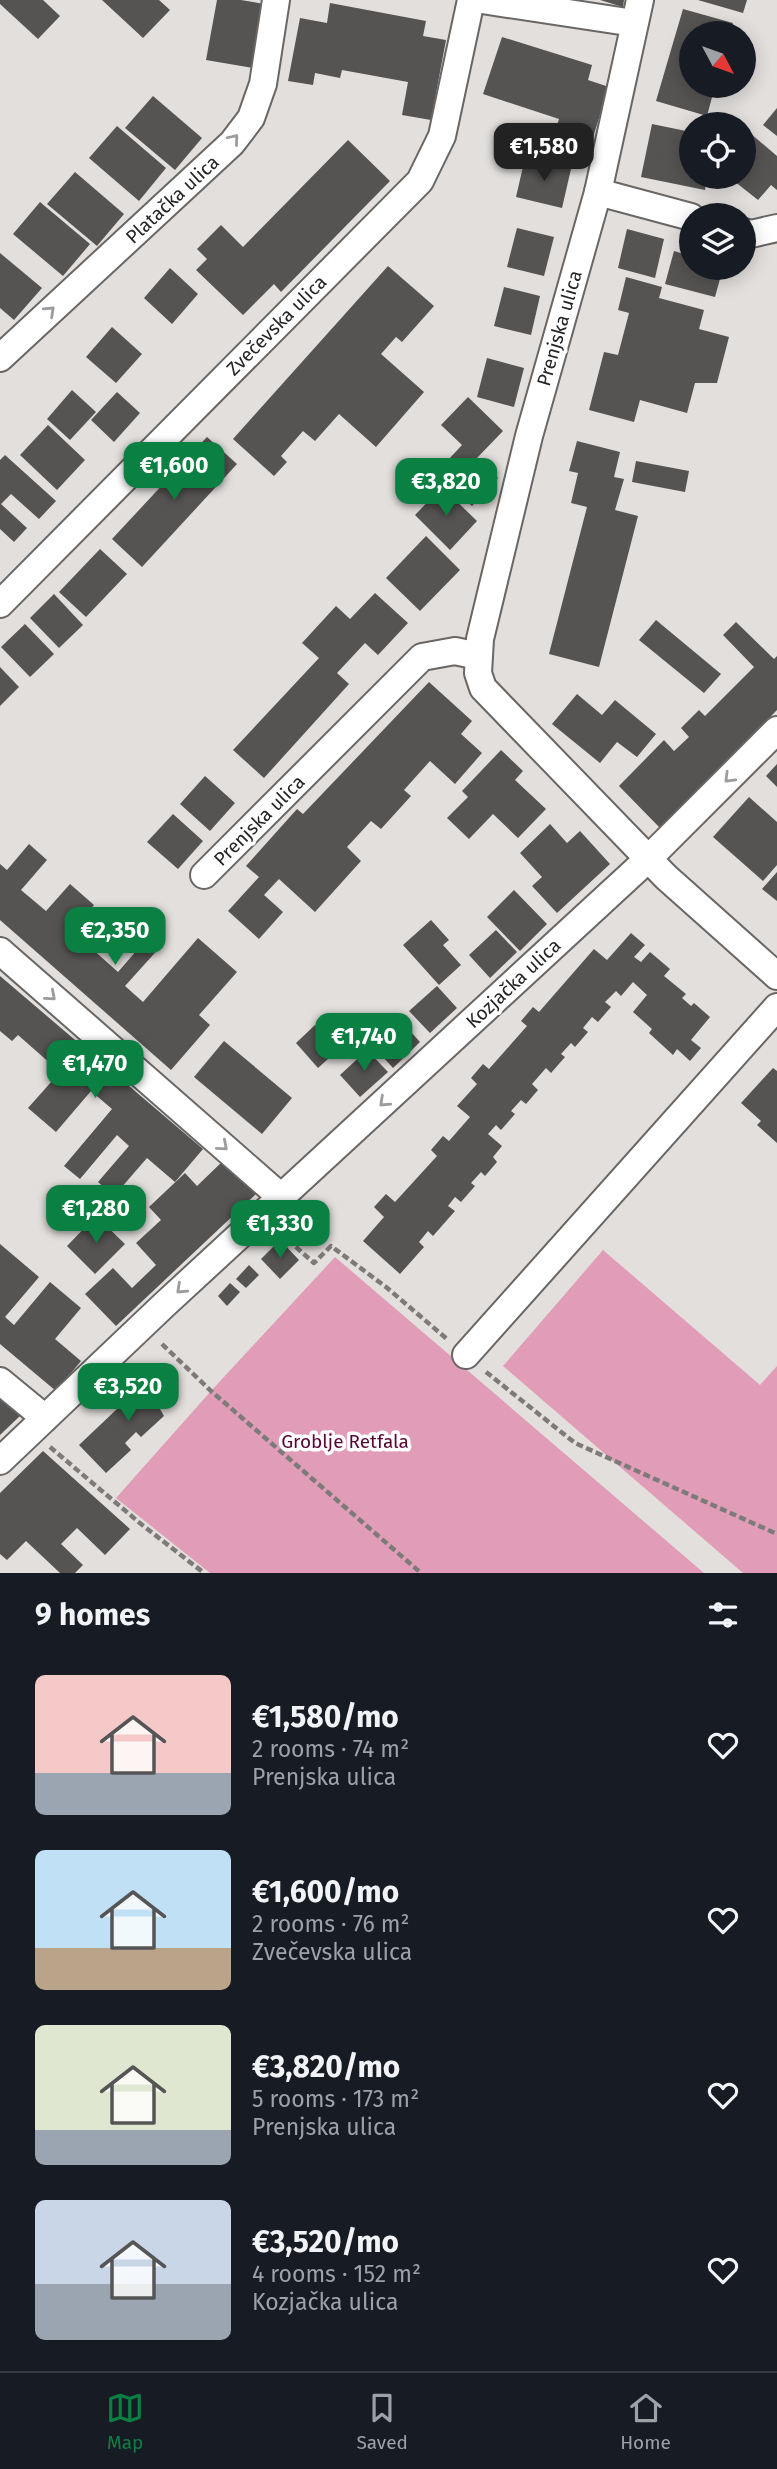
<!DOCTYPE html>
<html lang="en">
<head>
<meta charset="utf-8">
<style>
  :root { --surface:#171b24; --page:#20242c; --text:#f1f3f6; --muted:#9ea1a6; --line:#363941; --accent:#0b8043 }
  body { margin:0; font-family:"Fira Sans",sans-serif; background:var(--page); color:var(--text); height:100vh; display:flex; flex-direction:column; font-size:26px; white-space:nowrap }
  * { box-sizing:border-box; margin:0 }
  p { font-size:23px; color:var(--muted) }
  .icon { flex:none; width:38px; height:38px; fill:none; stroke:currentColor; stroke-width:2; stroke-linecap:round; stroke-linejoin:round }
  .map { position:relative; height:1573px; overflow:hidden }
  .drawer { display:flex; flex-direction:column; background:var(--surface); flex:1 }
  .drawer>* { flex:none }
  .needle { width:46px; rotate:131deg }
  .controls { position:absolute; left:679px; top:21px; display:grid; gap:14px }
  .controls a { display:grid; place-items:center; width:77px; height:77px; border-radius:50%; background:var(--surface); box-shadow:0 4px 18px #0003; font-size:35px }
  .price { position:absolute; translate:-50% -60px; padding:0 16px; border-radius:14px; background:var(--accent); color:#fff; font-size:23px; line-height:46px; filter:drop-shadow(0 2px 4px #0008) }
  .price::after { content:''; position:absolute; left:50%; top:42px; width:21px; height:16px; margin-left:-10px; background:inherit; clip-path:polygon(0 0,100% 0,50% 100%) }
  .price.active { background:#222; color:#fff }
  ul { padding:0; list-style:none }
  li { display:flex; align-items:center; gap:21px; height:175px; padding:0 35px }
  li span { display:grid; place-items:center; flex:none; width:196px; height:140px; border-radius:10px; color:#555 }
  li>.icon { margin-inline-start:auto }
  span .icon { width:84px; height:84px; fill:#fffc; stroke-width:1 }
  li b { font-size:30px }
  h2 { display:flex; justify-content:space-between; align-items:center; height:84px; padding:0 35px; font-size:30px }
  .menu { display:flex; justify-content:space-around; align-items:center; height:98px; border-top:2px solid var(--line); background:var(--surface); font-size:19px; color:var(--muted) }
  .menu a { display:grid; justify-items:center; gap:4px }
  .menu .active { color:var(--accent) }
  .map>svg:first-child { display:block }
  .green { fill:#e19db8 }
  .building { fill:#565452 }
  .lines { fill:none; stroke-linecap:round; stroke-linejoin:round }
  .minor-casing { stroke:#696664; stroke-width:30 }
  .path { stroke:#7d7b7a; stroke-width:4.5; stroke-dasharray:7 3.5; stroke-linecap:butt }
  .minor { stroke:#fff; stroke-width:26 }
  .oneway { stroke:#9d9c9c }
  .labels { text-anchor:middle; stroke-width:7; stroke-linejoin:round; paint-order:stroke }
  .street-label { font-size:19px; fill:#252423; stroke:#fff }
  .park-label { font-size:19px; fill:#590634; stroke:#fff }
</style>
</head>
<body>
<div class="map">
<svg width="777" height="1573" viewBox="0 0 777 1573">
  <rect width="100%" height="100%" fill="#e2dfdd"/>
  <g class="green">
    <polygon points="603,1250 760,1385 777,1366 777,1573 743,1573 503,1366"/>
    <polygon points="335,1257 704,1573 210,1573 116,1498 211,1391"/>
  </g>
  <g class="building">
    <polygon points="0,0 43,0 60,16 38,39 0,4"/>
    <polygon points="102,0 159,0 170,10 143,38"/>
    <polygon points="217,0 241,0 265,4 253,68 206,60"/>
    <polygon points="600,0 624,0 623,7"/>
    <polygon points="698,0 747,0 743,13"/>
    <polygon points="330,3 426,21 423,36 446,40 431,120 402,115 408,82 342,70 340,78 315,73 313,85 288,81 300,18 327,23"/>
    <polygon points="683,9 733,23 730,33 691,33 691,86 715,86 707,116 656,101"/>
    <polygon points="502,37 592,65 588,80 609,87 587,156 551,144 559,119 483,94"/>
    <polygon points="153,96 202,138 175,170 125,128"/>
    <polygon points="777,108 777,136 763,125"/>
    <polygon points="652,124 691,132 691,177 707,177 705,190 641,177"/>
    <polygon points="117,126 166,168 139,201 89,158"/>
    <polygon points="744,128 777,156 777,190 771,185 758,200 729,177 744,177"/>
    <polygon points="348,140 390,181 281,292 274,284 243,315 196,270 207,259 197,249 221,225 243,247"/>
    <polygon points="525,158 571,169 562,208 516,197"/>
    <polygon points="75,172 124,214 97,246 47,204"/>
    <polygon points="40,202 90,244 63,276 13,234"/>
    <polygon points="517,228 554,237 544,276 507,267"/>
    <polygon points="627,229 664,239 655,278 618,268"/>
    <polygon points="674,251 691,256 691,268 723,268 715,297 665,284"/>
    <polygon points="0,253 42,288 14,320 0,308"/>
    <polygon points="388,266 434,306 402,342 396,337 381,354 424,392 376,447 339,414 315,441 303,431 281,456 287,462 274,476 233,439"/>
    <polygon points="170,268 198,294 172,324 144,298"/>
    <polygon points="626,277 662,287 659,298 704,310 699,329 729,337 717,383 695,383 687,413 640,400 634,422 589,410 604,352 618,355 629,313 618,310"/>
    <polygon points="504,287 540,296 531,335 494,326"/>
    <polygon points="112,327 142,354 116,383 86,357"/>
    <polygon points="487,358 524,368 514,407 477,397"/>
    <polygon points="72,390 96,412 70,440 47,419"/>
    <polygon points="117,392 140,413 114,442 91,420"/>
    <polygon points="468,397 503,431 477,458 498,478 472,506 436,473 462,445 441,425"/>
    <polygon points="48,425 85,460 57,490 20,455"/>
    <polygon points="207,437 237,464 142,567 112,539"/>
    <polygon points="577,441 620,452 614,477 624,479 615,510 638,516 599,667 549,654 587,507 571,503 578,473 569,471"/>
    <polygon points="5,455 56,501 39,519 11,494 1,504 27,528 14,542 0,529 0,460"/>
    <polygon points="636,461 689,471 685,492 632,482"/>
    <polygon points="442,487 477,521 450,550 415,515"/>
    <polygon points="426,536 460,570 420,611 386,578"/>
    <polygon points="100,549 127,574 86,617 59,592"/>
    <polygon points="375,593 408,623 378,655 365,643 337,673 349,684 264,778 233,750 319,658 302,643 336,606 350,619"/>
    <polygon points="54,594 83,625 59,648 30,618"/>
    <polygon points="656,620 721,674 704,693 639,640"/>
    <polygon points="736,622 774,659 777,656 777,710 660,828 619,786 664,740 674,751 689,737 681,728 699,710 705,716 754,667 723,635"/>
    <polygon points="25,624 54,654 30,677 1,647"/>
    <polygon points="0,667 19,687 0,706"/>
    <polygon points="429,682 472,721 461,734 482,753 455,784 430,761 404,790 411,796 381,829 371,821 347,847 361,861 315,912 279,879 264,895 283,912 259,939 228,911 259,877 246,866 297,809 303,814"/>
    <polygon points="577,694 602,715 615,700 656,734 637,757 617,742 600,763 552,724"/>
    <polygon points="501,750 523,771 515,780 546,809 518,838 493,814 469,839 447,818 468,797 462,791"/>
    <polygon points="777,764 777,787 766,776"/>
    <polygon points="205,776 235,803 210,831 180,804"/>
    <polygon points="749,797 777,822 777,865 763,881 713,837"/>
    <polygon points="173,814 203,841 178,869 147,842"/>
    <polygon points="550,824 567,843 580,831 610,864 557,913 532,886 542,877 520,853"/>
    <polygon points="29,844 47,860 21,890 46,911 70,884 94,905 72,931 118,972 150,935 162,945 125,986 143,1002 198,938 237,972 199,1015 210,1025 171,1070 0,920 0,864 7,870"/>
    <polygon points="777,872 777,901 762,889"/>
    <polygon points="514,890 547,924 520,951 487,917"/>
    <polygon points="431,920 449,940 443,945 461,965 439,985 403,945"/>
    <polygon points="496,930 517,952 490,978 469,955"/>
    <polygon points="631,933 645,945 634,957 641,962 650,952 670,969 664,976 686,994 682,998 691,1006 694,1003 710,1017 691,1040 701,1048 690,1061 677,1049 673,1055 649,1033 652,1029 633,1012 647,995 633,982 621,996 616,991 605,1002 611,1007 598,1022 592,1017 583,1028 588,1032 575,1047 571,1043 561,1054 565,1057 551,1073 546,1068 532,1084 538,1090 526,1104 521,1100 511,1111 515,1114 501,1130 496,1125 488,1134 502,1146 493,1157 497,1162 485,1176 481,1172 471,1183 475,1186 461,1202 455,1197 448,1206 455,1211 433,1236 428,1231 419,1242 424,1247 400,1274 363,1241 384,1217 374,1207 386,1194 395,1202 437,1156 431,1150 443,1136 449,1141 470,1117 457,1106 477,1084 471,1078 483,1064 489,1069 527,1026 521,1021 533,1007 539,1012 594,949 607,960"/>
    <polygon points="0,976 203,1149 175,1182 147,1158 114,1196 98,1182 129,1146 117,1135 80,1179 64,1166 112,1109 91,1091 56,1132 28,1108 60,1072 18,1035 12,1041 0,1031"/>
    <polygon points="437,986 457,1008 430,1033 409,1011"/>
    <polygon points="400,1020 420,1042 393,1068 373,1046"/>
    <polygon points="315,1025 338,1050 318,1068 296,1043"/>
    <polygon points="224,1041 292,1098 262,1134 194,1077"/>
    <polygon points="367,1050 388,1072 360,1097 340,1075"/>
    <polygon points="773,1068 777,1071 777,1143 757,1125 761,1121 741,1103"/>
    <polygon points="224,1160 256,1194 116,1326 85,1294 113,1268 132,1288 156,1265 136,1243 161,1220 149,1207 185,1173 197,1186"/>
    <polygon points="96,1216 125,1244 95,1274 67,1246"/>
    <polygon points="280,1240 299,1260 280,1279 261,1259"/>
    <polygon points="0,1244 39,1277 5,1317 14,1325 50,1282 81,1308 55,1339 81,1361 56,1391 0,1344"/>
    <polygon points="249,1265 259,1275 246,1288 236,1279"/>
    <polygon points="230,1283 240,1292 227,1306 218,1296"/>
    <polygon points="155,1373 176,1395 160,1409 164,1416 141,1437 136,1432 125,1443 131,1450 106,1473 79,1445"/>
    <polygon points="0,1399 21,1415 0,1435"/>
    <polygon points="43,1451 130,1529 105,1555 77,1528 61,1544 83,1565 75,1573 60,1573 26,1541 7,1560 0,1554 0,1493"/>
  </g>
  <g class="lines">
    <defs>
      <g id="minor">
        <polyline points="482,0 634,23"/>
        <polyline points="640,0 598,192 529,436 480,639 478,673 483,688 666,877 777,976"/>
        <polyline points="598,192 691,217"/>
        <polyline points="744,232 751,234 777,228"/>
        <polyline points="0,358 232,143 251,118 263,84 276,0"/>
        <polyline points="0,604 420,181 442,136 471,0"/>
        <polyline points="204,875 422,657 455,651 478,656"/>
        <polyline points="0,951 281,1197"/>
        <polyline points="466,1355 777,1007"/>
        <polyline points="0,1381 45,1418"/>
        <polyline points="0,1461 164,1305 648,859 777,730"/>
      </g>
    </defs>
    <use href="#minor" class="minor-casing"/>
    <g class="path">
      <polyline points="280,1233 314,1263 331,1246 386,1287 447,1339"/>
      <polyline points="162,1344 211,1391 421,1573"/>
      <polyline points="486,1372 575,1443 777,1534"/>
      <polyline points="50,1447 141,1524 204,1573"/>
    </g>
    <use href="#minor" class="minor"/>
  </g>
  <defs><path id="oneway-chevron" d="M-2-3.5L2.5 0L-2 3.5" fill="none" stroke-width="1.6" stroke-linecap="round" stroke-linejoin="round" transform="scale(1.75)"/></defs>
  <g class="oneway">
    <use href="#oneway-chevron" transform="translate(234 139) rotate(-50)"/>
    <use href="#oneway-chevron" transform="translate(50 311) rotate(-43)"/>
    <use href="#oneway-chevron" transform="translate(729 778) rotate(135)"/>
    <use href="#oneway-chevron" transform="translate(51 996) rotate(41)"/>
    <use href="#oneway-chevron" transform="translate(384 1102) rotate(137)"/>
    <use href="#oneway-chevron" transform="translate(223 1146) rotate(41)"/>
    <use href="#oneway-chevron" transform="translate(181 1289) rotate(137)"/>
  </g>
  <g class="labels">
    <g class="street-label">
      <text transform="translate(172 199) rotate(-43)" y="7">Platačka ulica</text>
      <text transform="translate(276 325) rotate(-45)" y="7">Zvečevska ulica</text>
      <text transform="translate(559 328) rotate(-74)" y="7">Prenjska ulica</text>
      <text transform="translate(259 820) rotate(-45)" y="7">Prenjska ulica</text>
      <text transform="translate(513 983) rotate(-43)" y="7">Kozjačka ulica</text>
    </g>
    <g class="park-label">
      <text x="345" y="1448">Groblje Retfala</text>
    </g>
  </g>
</svg>
<div class="controls">
<a><svg class="needle" viewBox="-14 -14 28 28"><path d="M0-13l5 13h-10z" fill="#e53935"/><path d="M0 13l5-13h-10z" fill="#9ea1a6"/></svg></a>
<a><svg class="icon" aria-label="locate" viewBox="0 0 24 24"><circle cx="12" cy="12" r="6"/><path d="M12 2v4M12 18v4M2 12h4M18 12h4"/></svg></a>
<a><svg class="icon" aria-label="layers" viewBox="0 0 24 24"><path d="M12 4l9 5-9 5-9-5zM3 14l9 5 9-5"/></svg></a>
</div>
<b class="price active" style="left:544px;top:183px">€1,580</b>
<b class="price" style="left:174px;top:502px">€1,600</b>
<b class="price" style="left:446px;top:518px">€3,820</b>
<b class="price" style="left:115px;top:967px">€2,350</b>
<b class="price" style="left:364px;top:1073px">€1,740</b>
<b class="price" style="left:95px;top:1100px">€1,470</b>
<b class="price" style="left:96px;top:1245px">€1,280</b>
<b class="price" style="left:280px;top:1260px">€1,330</b>
<b class="price" style="left:128px;top:1423px">€3,520</b>
</div>
<section class="drawer">
<h2>9 homes<svg class="icon" aria-label="filters" viewBox="0 0 24 24"><path d="M4 7h16M4 17h16"/><circle cx="9" cy="7" r="2"/><circle cx="15" cy="17" r="2"/></svg></h2>
<ul>
<li><span style="background:linear-gradient(#f6c9c9 70%,#9aa5b1 0)"><svg class="icon" aria-label="home" viewBox="0 0 24 24"><path d="M3 11l9-7 9 7M6 9v11h12V9"/></svg></span><div><b>€1,580/mo</b><p>2 rooms · 74 m²</p><p>Prenjska ulica</p></div><svg class="icon" aria-label="heart" viewBox="0 0 24 24"><path d="M12 20l-8-8c-3-5 5-10 8-4 3-6 11-1 8 4z"/></svg></li>
<li><span style="background:linear-gradient(#bfe0f5 70%,#b9a48a 0)"><svg class="icon" aria-label="home" viewBox="0 0 24 24"><path d="M3 11l9-7 9 7M6 9v11h12V9"/></svg></span><div><b>€1,600/mo</b><p>2 rooms · 76 m²</p><p>Zvečevska ulica</p></div><svg class="icon" aria-label="heart" viewBox="0 0 24 24"><path d="M12 20l-8-8c-3-5 5-10 8-4 3-6 11-1 8 4z"/></svg></li>
<li><span style="background:linear-gradient(#dfe7d0 75%,#9aa5b1 0)"><svg class="icon" aria-label="home" viewBox="0 0 24 24"><path d="M3 11l9-7 9 7M6 9v11h12V9"/></svg></span><div><b>€3,820/mo</b><p>5 rooms · 173 m²</p><p>Prenjska ulica</p></div><svg class="icon" aria-label="heart" viewBox="0 0 24 24"><path d="M12 20l-8-8c-3-5 5-10 8-4 3-6 11-1 8 4z"/></svg></li>
<li><span style="background:linear-gradient(#c9d6e8 60%,#9aa5b1 0)"><svg class="icon" aria-label="home" viewBox="0 0 24 24"><path d="M3 11l9-7 9 7M6 9v11h12V9"/></svg></span><div><b>€3,520/mo</b><p>4 rooms · 152 m²</p><p>Kozjačka ulica</p></div><svg class="icon" aria-label="heart" viewBox="0 0 24 24"><path d="M12 20l-8-8c-3-5 5-10 8-4 3-6 11-1 8 4z"/></svg></li>
</ul>
</section>
<nav class="menu">
<a class="active"><svg class="icon" aria-label="map" viewBox="0 0 24 24"><path d="M3 6l6-2 6 2 6-2v14l-6 2-6-2-6 2zM9 4v14M15 6v14"/></svg>Map</a>
<a><svg class="icon" aria-label="saved" viewBox="0 0 24 24"><path d="M7 4h10v16l-5-4-5 4z"/></svg>Saved</a>
<a><svg class="icon" aria-label="home" viewBox="0 0 24 24"><path d="M3 11l9-7 9 7M6 9v11h12V9"/></svg>Home</a>
</nav>
</body>
</html>
